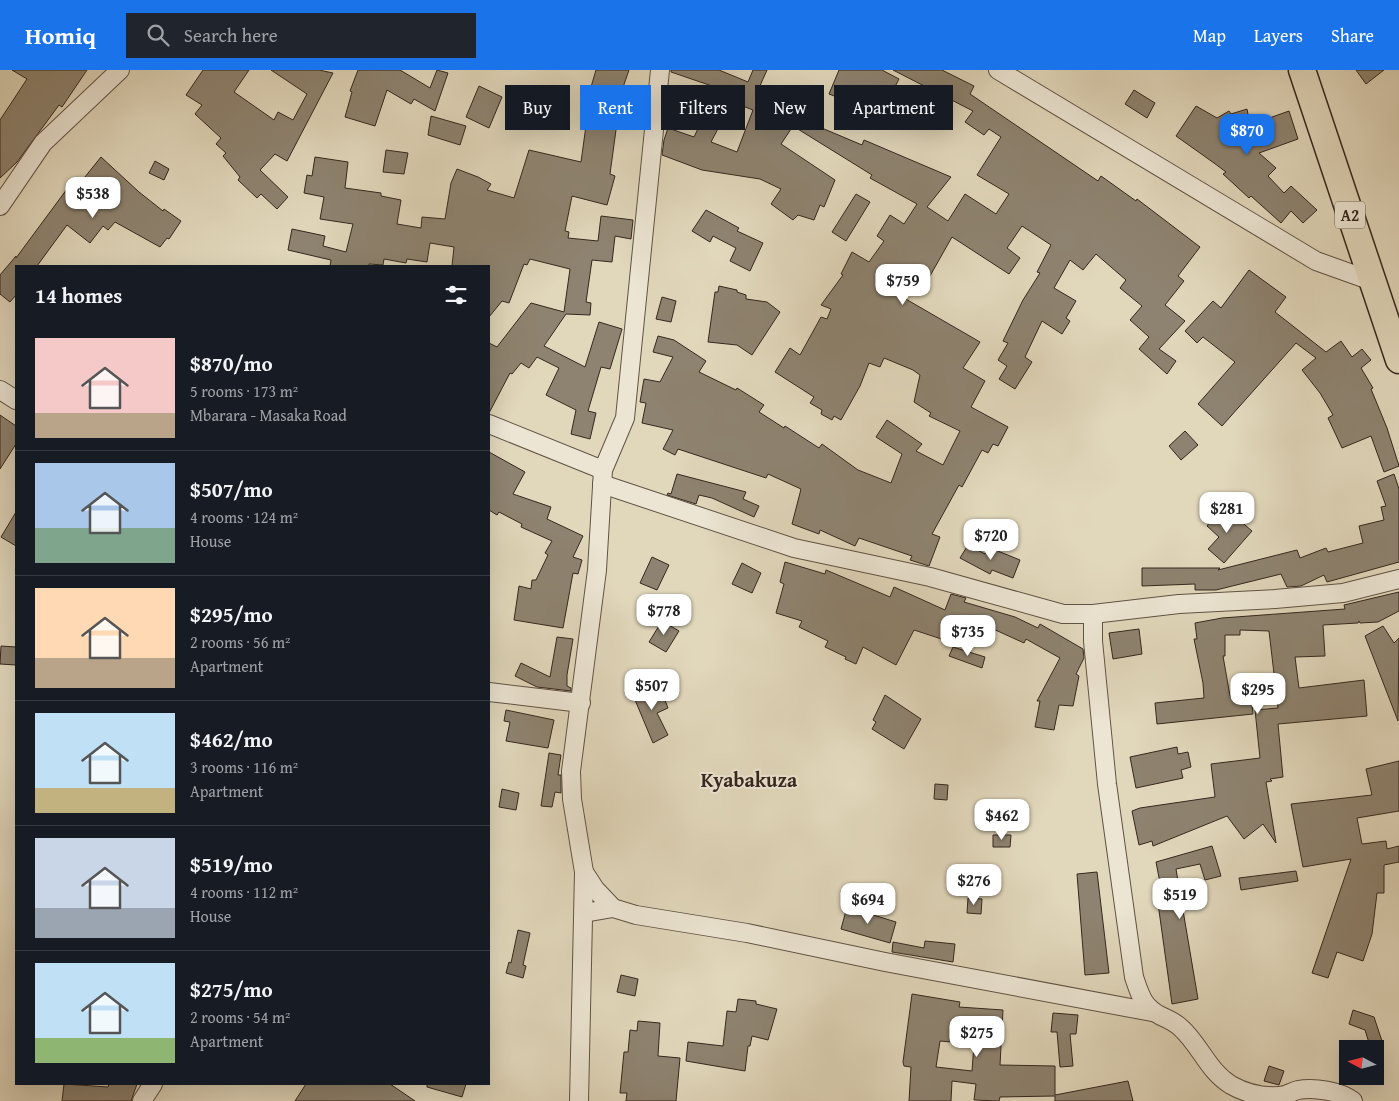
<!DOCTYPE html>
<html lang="en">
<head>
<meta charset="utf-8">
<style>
  :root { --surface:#171b24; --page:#20242c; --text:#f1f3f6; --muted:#9ea1a6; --line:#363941; --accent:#1a73e8 }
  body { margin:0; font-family:"Gentium Book Plus",serif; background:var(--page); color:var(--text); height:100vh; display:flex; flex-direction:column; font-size:19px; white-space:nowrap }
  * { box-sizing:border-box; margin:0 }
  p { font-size:16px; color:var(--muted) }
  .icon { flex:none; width:28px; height:28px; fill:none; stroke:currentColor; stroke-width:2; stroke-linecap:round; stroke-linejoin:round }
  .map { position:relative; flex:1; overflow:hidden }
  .sheet { position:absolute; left:15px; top:195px; width:475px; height:820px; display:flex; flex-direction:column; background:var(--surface); border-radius:0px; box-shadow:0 5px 20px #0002 }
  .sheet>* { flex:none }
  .top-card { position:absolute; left:505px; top:15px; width:475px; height:45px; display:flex; gap:10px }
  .needle { width:32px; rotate:277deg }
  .tools { position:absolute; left:1339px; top:970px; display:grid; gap:10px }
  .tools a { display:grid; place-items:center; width:45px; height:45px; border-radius:0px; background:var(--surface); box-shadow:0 5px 20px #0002; font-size:25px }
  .price { position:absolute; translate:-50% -42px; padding:0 11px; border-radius:10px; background:#fff; color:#222; font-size:16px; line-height:32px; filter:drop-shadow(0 1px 2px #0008) }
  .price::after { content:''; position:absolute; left:50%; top:30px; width:15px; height:11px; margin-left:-8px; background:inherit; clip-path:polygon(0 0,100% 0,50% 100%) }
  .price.current { background:var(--accent); color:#fff }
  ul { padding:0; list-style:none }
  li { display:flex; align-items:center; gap:15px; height:125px; padding:0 20px }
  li+li { border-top:1px solid var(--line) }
  li span { display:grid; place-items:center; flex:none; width:140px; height:100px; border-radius:0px; color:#555 }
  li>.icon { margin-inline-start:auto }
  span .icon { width:60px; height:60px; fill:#fffc; stroke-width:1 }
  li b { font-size:21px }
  h2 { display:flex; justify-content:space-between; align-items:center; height:60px; padding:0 20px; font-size:21px }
  .tag { padding:0 18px; border-radius:0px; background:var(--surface); box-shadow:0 5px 20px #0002; font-size:18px; line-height:45px }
  .tag.current { background:var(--accent); color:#fff }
  header { display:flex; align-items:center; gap:30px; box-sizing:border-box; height:70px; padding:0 25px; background:var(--accent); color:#fff }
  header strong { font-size:24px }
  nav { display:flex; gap:28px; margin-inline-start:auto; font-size:18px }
  .search { width:350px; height:45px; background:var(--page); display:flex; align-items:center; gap:12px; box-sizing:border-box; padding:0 18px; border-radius:0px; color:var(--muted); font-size:19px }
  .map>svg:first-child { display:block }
  .building { fill:#8e8370; stroke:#35271e; fill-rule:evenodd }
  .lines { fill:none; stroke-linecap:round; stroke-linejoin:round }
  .minor-casing { stroke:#605345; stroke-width:20 }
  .highway-casing { stroke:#35271e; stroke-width:29 }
  .minor { stroke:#ece5d3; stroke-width:18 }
  .highway { stroke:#e1d7bb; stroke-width:26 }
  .labels { text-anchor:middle; stroke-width:4; stroke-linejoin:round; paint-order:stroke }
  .shield { fill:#ece5d3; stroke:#6c6054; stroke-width:1 }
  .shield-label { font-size:16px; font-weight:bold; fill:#35271e }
  .quarter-label { font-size:20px; font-weight:bold; fill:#35271e; stroke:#ece5d3 }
</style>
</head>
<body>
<header>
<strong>Homiq</strong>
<div class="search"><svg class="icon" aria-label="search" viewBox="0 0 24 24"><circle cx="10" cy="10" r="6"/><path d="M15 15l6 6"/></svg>Search here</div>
<nav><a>Map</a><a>Layers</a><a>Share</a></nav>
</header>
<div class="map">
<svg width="1399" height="1031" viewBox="0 0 1399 1031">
  <rect width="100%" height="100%" fill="#e1d7bb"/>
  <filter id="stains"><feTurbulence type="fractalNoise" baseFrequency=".004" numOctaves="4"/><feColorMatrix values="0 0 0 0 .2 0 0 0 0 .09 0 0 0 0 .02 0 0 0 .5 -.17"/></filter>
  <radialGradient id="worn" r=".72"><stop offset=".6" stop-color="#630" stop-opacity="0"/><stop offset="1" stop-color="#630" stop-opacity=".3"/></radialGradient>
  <g class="building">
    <polygon points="12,0 87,0 62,37 59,35 17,92 0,108 0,50 27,9"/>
    <polygon points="203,0 249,0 234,22 274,50 278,42 293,50 307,24 271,0 319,0 333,3 287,91 275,84 260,100 288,127 277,139 261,124 257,128 238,110 240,107 223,86 226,83 216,74 221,68 195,44 202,35 186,25"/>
    <polygon points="358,0 400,0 430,18 437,0 448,3 435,41 414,29 411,34 387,20 375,56 345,47 352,22 350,21"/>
    <polygon points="596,0 629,0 620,26 591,17"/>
    <path d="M 671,0 L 719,0 L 748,12 L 753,0 L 767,0 L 759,18 L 777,22 L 772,42 L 791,45 L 862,75 L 864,70 L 951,107 L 927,137 L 948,151 L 965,124 L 996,144 L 1009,124 L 977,105 L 1001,67 L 989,59 L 984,65 L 965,52 L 973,41 L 893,0 L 942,0 L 974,16 L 970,24 L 1098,111 L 1101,106 L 1136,131 L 1137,129 L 1200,177 L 1178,206 L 1184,211 L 1165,235 L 1185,251 L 1159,279 L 1176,291 L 1167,304 L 1139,279 L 1149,267 L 1130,250 L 1142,236 L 1120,218 L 1126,210 L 1096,184 L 1083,200 L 1070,190 L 1054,218 L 1076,231 L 1066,248 L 1070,251 L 1062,264 L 1042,251 L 1025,287 L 1032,292 L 1015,319 L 999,309 L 1007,296 L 998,290 L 1008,273 L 1003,271 L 1023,230 L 1040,203 L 1037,202 L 1051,175 L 1022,156 L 1007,178 L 1020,188 L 1009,204 L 952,167 L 926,213 L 916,206 L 904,228 L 980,272 L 963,298 L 985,311 L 971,337 L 1008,357 L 998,376 L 993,374 L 988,383 L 982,380 L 962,417 L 959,415 L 932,464 L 940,467 L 929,496 L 910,490 L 912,486 L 859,468 L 855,476 L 820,460 L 819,464 L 792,454 L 801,419 L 768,404 L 766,408 L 678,379 L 675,385 L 663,379 L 673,360 L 642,353 L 646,333 L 640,332 L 644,309 L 660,312 L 673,287 L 653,282 L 658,266 L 674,270 L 706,291 L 699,302 L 736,320 L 737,318 L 764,335 L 759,342 L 784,358 L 785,356 L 819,378 L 822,374 L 858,400 L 891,413 L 902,384 L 876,367 L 887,350 L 922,374 L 916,381 L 943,395 L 960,361 L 929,346 L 931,343 L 914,332 L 920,305 L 913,300 L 884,288 L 880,297 L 869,293 L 860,316 L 841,350 L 834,346 L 832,350 L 821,344 L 822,340 L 810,333 L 814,327 L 775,302 L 790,278 L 800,285 L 821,247 L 827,249 L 831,239 L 821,235 L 843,205 L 841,204 L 852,182 L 869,192 L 884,171 L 877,166 L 890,145 L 904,154 L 917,134 L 870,108 L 872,105 L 793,56 L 781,74 L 835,110 L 824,137 L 820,135 L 814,150 L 798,145 L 793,150 L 771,134 L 781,119 L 760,109 L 702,100 L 662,85 L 664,70 L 668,58 L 694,67 L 705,44 L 699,41 L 712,16 L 671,2 ZM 732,32 L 753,40 L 737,82 L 711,72 Z"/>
    <polygon points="839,0 882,0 899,9 887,32 882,30 873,48 854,37 855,34 829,24"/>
    <polygon points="1356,0 1384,0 1366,14"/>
    <polygon points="479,16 502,27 489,58 466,47"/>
    <polygon points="1134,20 1155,33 1147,48 1125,34"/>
    <polygon points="1196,36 1217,48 1229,41 1231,44 1247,39 1250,55 1289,41 1298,69 1259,83 1276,98 1268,106 1284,123 1291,116 1317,140 1303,153 1291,141 1281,153 1251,126 1249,128 1223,104 1226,102 1214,93 1176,66"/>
    <polygon points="588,41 618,45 610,104 615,106 607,135 572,126 565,161 569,162 568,168 598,171 601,146 633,150 631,169 615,166 612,192 592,190 586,232 591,233 590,245 566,244 544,276 585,297 599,252 622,259 610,299 601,297 588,341 596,343 590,369 571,364 576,340 546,325 559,298 537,287 529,298 521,293 512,304 510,303 489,343 489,273 497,277 531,233 564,242 570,199 530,189 527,195 524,194 509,233 502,231 489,247 489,196 452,196 454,177 430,173 427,192 407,189 406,193 384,189 383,195 369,194 369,196 330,196 331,190 288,180 292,159 325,166 323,176 346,182 353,154 320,149 324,127 304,123 307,105 312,106 315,87 348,92 345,118 381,123 381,126 401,130 397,154 421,158 422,147 445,149 451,113 457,99 478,107 491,114 487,120 514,128 529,80 581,92"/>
    <polygon points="431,46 466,56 460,75 428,65"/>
    <polygon points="386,80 408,83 404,104 383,102"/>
    <polygon points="101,87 139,122 163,141 164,139 181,151 169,169 167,168 160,177 115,152 108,160 103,156 90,173 67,155 37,196 16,196 16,225 10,232 0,224 0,205 16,186 16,188 67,119 72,123"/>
    <polygon points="155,91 169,99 164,110 149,103"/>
    <polygon points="856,124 870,132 846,171 832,162"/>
    <polygon points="706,140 739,158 737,161 763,173 750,201 730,191 736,178 713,166 710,172 692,161"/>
    <polygon points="1249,200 1286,227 1275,242 1326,282 1341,271 1352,287 1362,279 1371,290 1361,298 1373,318 1371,319 1387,358 1399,396 1384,402 1371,366 1342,378 1328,348 1333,345 1320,323 1302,300 1316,288 1296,273 1222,356 1198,334 1235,292 1203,267 1197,273 1185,261 1213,231 1221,238"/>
    <polygon points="719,216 737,220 737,222 746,225 746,229 767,232 780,242 752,285 737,275 708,272 715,222 718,222"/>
    <polygon points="662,227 676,231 671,252 656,249"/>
    <polygon points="0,345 16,356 16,374 0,399"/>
    <polygon points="1185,361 1198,375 1181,390 1169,376"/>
    <polygon points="489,382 525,402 513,424 551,437 547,449 583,466 573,487 582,490 578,504 573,503 563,558 514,550 519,516 531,519 532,510 536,510 548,485 545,483 552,471 521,457 522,454 499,442 497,445 489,440"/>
    <polygon points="677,404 746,422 743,429 759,436 754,447 712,428 699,425 696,434 667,425 668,423 671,424"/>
    <polygon points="1394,404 1399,419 1399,492 1327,512 1324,505 1301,516 1287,517 1281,504 1216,520 1195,520 1195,514 1142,516 1142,498 1220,498 1218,500 1297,480 1300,488 1326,478 1328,482 1363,473 1359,456 1384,450 1381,437 1386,436 1377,411"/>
    <polygon points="1223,436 1252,461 1224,493 1208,479 1219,467 1207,456"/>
    <polygon points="16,442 16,476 1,467"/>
    <polygon points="968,475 985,484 988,477 1020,490 1013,508 992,500 990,504 960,488"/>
    <polygon points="652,487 669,495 657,520 640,513"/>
    <polygon points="785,492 825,504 826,500 890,527 894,517 945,540 951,524 966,528 964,532 1015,547 1038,558 1040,554 1083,579 1084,588 1076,604 1079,606 1073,636 1059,635 1054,660 1035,657 1040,631 1037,631 1060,588 1026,569 1024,573 991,558 989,563 979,560 972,579 914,560 896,595 863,577 856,594 845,589 846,587 825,577 828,571 799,557 802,551 776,543 784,514 780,512"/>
    <polygon points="742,493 761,503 752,523 732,514"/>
    <polygon points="1399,522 1399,541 1378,552 1360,553 1359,551 1358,553 1323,555 1325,586 1295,587 1299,618 1364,610 1367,646 1278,654 1283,707 1270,709 1272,711 1266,712 1276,773 1263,754 1244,769 1227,746 1153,776 1152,771 1139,775 1132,741 1140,738 1215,727 1211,694 1260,688 1255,640 1278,638 1269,561 1240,560 1240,565 1225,565 1225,586 1223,586 1230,626 1251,624 1253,644 1157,654 1155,633 1204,628 1203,613 1194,569 1197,569 1195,553 1222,548 1345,539 1344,535"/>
    <polygon points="662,551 679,561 666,582 649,572"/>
    <polygon points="1383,556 1394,573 1399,568 1398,651 1365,566"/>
    <polygon points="1139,559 1142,584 1113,589 1109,563"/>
    <polygon points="557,567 573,569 567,605 567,616 571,618 571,621 537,617 515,606 521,593 550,607"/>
    <polygon points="1,576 16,577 16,595 0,594"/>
    <polygon points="953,577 985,587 982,598 949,586"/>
    <polygon points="659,615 668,638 657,643 668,665 653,673 633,625"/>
    <polygon points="885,625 921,649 904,679 872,659 876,652 873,650"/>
    <polygon points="506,640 554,650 548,678 506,671 510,652 504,651"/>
    <polygon points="1177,677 1178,684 1188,682 1191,697 1181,700 1183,708 1136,718 1130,687"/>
    <polygon points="549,683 561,685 558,705 561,705 561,723 555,722 552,737 541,736"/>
    <polygon points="1399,691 1399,741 1357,748 1362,774 1386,771 1387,779 1399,776 1399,792 1384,795 1384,823 1377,823 1372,864 1363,891 1337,882 1328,908 1312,903 1351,789 1303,797 1291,734 1372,725 1366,699"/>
    <polygon points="935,714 948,715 947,730 934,729"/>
    <polygon points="502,719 519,723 516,740 499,737"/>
    <polygon points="993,765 1011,765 1010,777 993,777"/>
    <polygon points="1212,776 1221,806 1205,810 1200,794 1176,799 1198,929 1172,934 1156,819 1161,818 1156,792"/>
    <polygon points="1296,801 1298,811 1241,820 1239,808"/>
    <polygon points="1097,802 1109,903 1085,905 1077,804"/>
    <polygon points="968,828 982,829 981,844 967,843"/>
    <polygon points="847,837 896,852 890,873 841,859"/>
    <polygon points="518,860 530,863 523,895 526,896 523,908 506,903 509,892 511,893"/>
    <polygon points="925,871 955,874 953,892 892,882 893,872 924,878"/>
    <polygon points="621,905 638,909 635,926 617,922"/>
    <path d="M 912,924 L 960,932 L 959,937 L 1003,940 L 1000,995 L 1055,996 L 1055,1025 L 1128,1011 L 1133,1031 L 1055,1031 L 1055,1026 L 1000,1027 L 999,1031 L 974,1030 L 976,1014 L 952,1011 L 951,1031 L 909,1031 L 911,997 L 904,996 L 903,992 ZM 940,971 L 974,974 L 972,1001 L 936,997 Z"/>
    <polygon points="738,929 756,931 756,934 777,939 768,970 752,966 750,976 748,976 745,1001 686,991 688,972 723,976 727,941 736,942"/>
    <polygon points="1353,940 1374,947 1382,971 1370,976 1365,960 1349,954"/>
    <polygon points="1053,943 1078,945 1076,964 1070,964 1073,996 1060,997 1057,962 1051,962"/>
    <polygon points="638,951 660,953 658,986 680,988 676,1031 626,1031 627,1023 620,1023 624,982 628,982 630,960 637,961"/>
    <polygon points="1269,996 1284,1001 1279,1015 1264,1011"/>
    <polygon points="64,1014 108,1017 109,1014 137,1014 131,1031 62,1031"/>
    <polygon points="306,1014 390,1014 415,1031 295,1031"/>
    <polygon points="427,1014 466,1014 462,1027 427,1017"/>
  </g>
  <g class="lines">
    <defs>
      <g id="minor">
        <polyline points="998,0 1316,191 1372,211"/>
        <polyline points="0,136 43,73 120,0"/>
        <polyline points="0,320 16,330"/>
        <polyline points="489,354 603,400"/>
        <polyline points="602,414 794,478 930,507 1063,544 1093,544 1179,534 1275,529 1343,523 1399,509"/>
        <path d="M 1093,544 L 1093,571 L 1107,714 L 1134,907 C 1140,925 1143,937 1161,946 C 1168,949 1176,953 1181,958 C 1200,975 1208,1001 1231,1015 C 1245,1023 1263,1027 1279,1026 C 1286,1026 1291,1022 1298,1020 C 1314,1017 1340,1021 1353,1031"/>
        <polyline points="489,622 581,633"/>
        <polyline points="584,802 595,819 613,838"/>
        <polyline points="584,843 613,838 636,845 747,863 885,892 1152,942"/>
        <polyline points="142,1031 153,1014"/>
        <polyline points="579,1031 584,802 572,729 571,701 597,500 603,400 625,348 660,0"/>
      </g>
      <polyline id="highway" points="1302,0 1399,290"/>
    </defs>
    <use href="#minor" class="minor-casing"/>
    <use href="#highway" class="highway-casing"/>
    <use href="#minor" class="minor"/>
    <use href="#highway" class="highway"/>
  </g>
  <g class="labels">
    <rect class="shield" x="1335" y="131.5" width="30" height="27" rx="4"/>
    <g class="shield-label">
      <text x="1350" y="151">A2</text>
    </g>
    <g class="quarter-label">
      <text x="749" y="717">Kyabakuza</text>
    </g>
  </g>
  <rect width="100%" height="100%" filter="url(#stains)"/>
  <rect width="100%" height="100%" fill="url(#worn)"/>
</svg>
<div class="tools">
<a><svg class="needle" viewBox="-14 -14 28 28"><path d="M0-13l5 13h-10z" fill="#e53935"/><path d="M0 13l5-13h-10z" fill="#9ea1a6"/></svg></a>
</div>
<b class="price current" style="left:1247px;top:86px">$870</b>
<b class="price" style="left:93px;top:149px">$538</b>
<b class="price" style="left:903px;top:236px">$759</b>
<b class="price" style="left:1227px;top:464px">$281</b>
<b class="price" style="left:991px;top:491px">$720</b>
<b class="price" style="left:664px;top:566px">$778</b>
<b class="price" style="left:968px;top:587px">$735</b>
<b class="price" style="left:652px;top:641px">$507</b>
<b class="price" style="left:1258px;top:645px">$295</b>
<b class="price" style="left:1002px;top:771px">$462</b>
<b class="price" style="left:974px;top:836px">$276</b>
<b class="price" style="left:1180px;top:850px">$519</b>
<b class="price" style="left:868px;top:855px">$694</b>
<b class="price" style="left:977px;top:988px">$275</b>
<div class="top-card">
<a class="tag">Buy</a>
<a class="tag current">Rent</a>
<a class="tag">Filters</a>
<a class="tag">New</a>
<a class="tag">Apartment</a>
</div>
<section class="sheet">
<h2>14 homes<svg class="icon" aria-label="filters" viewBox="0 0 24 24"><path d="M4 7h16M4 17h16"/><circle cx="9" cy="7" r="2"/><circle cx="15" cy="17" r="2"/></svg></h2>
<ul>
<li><span style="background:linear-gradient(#f6c9c9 75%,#b9a48a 0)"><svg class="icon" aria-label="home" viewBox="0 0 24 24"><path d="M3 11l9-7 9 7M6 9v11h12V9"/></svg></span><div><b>$870/mo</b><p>5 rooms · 173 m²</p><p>Mbarara - Masaka Road</p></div></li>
<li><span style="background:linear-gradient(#a9c7e8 65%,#7fa58c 0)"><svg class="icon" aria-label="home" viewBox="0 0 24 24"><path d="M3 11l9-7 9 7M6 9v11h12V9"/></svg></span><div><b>$507/mo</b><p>4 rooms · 124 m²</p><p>House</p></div></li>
<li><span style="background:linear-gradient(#ffd9b3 70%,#b9a48a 0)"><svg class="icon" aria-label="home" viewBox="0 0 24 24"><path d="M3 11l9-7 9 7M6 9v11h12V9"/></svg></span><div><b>$295/mo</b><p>2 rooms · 56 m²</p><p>Apartment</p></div></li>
<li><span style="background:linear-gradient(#bfe0f5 75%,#c2b280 0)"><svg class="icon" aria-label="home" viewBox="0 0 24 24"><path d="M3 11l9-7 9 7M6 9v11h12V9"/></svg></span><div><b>$462/mo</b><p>3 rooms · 116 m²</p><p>Apartment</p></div></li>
<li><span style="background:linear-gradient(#c9d6e8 70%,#9aa5b1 0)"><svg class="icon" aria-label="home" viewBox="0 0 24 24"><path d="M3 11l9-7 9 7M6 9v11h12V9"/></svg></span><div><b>$519/mo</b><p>4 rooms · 112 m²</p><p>House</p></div></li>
<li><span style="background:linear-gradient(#bfe0f5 75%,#8fb573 0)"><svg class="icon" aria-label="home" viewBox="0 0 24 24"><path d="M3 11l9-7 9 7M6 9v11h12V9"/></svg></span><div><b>$275/mo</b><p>2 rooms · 54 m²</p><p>Apartment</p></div></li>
</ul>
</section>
</div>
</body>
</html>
